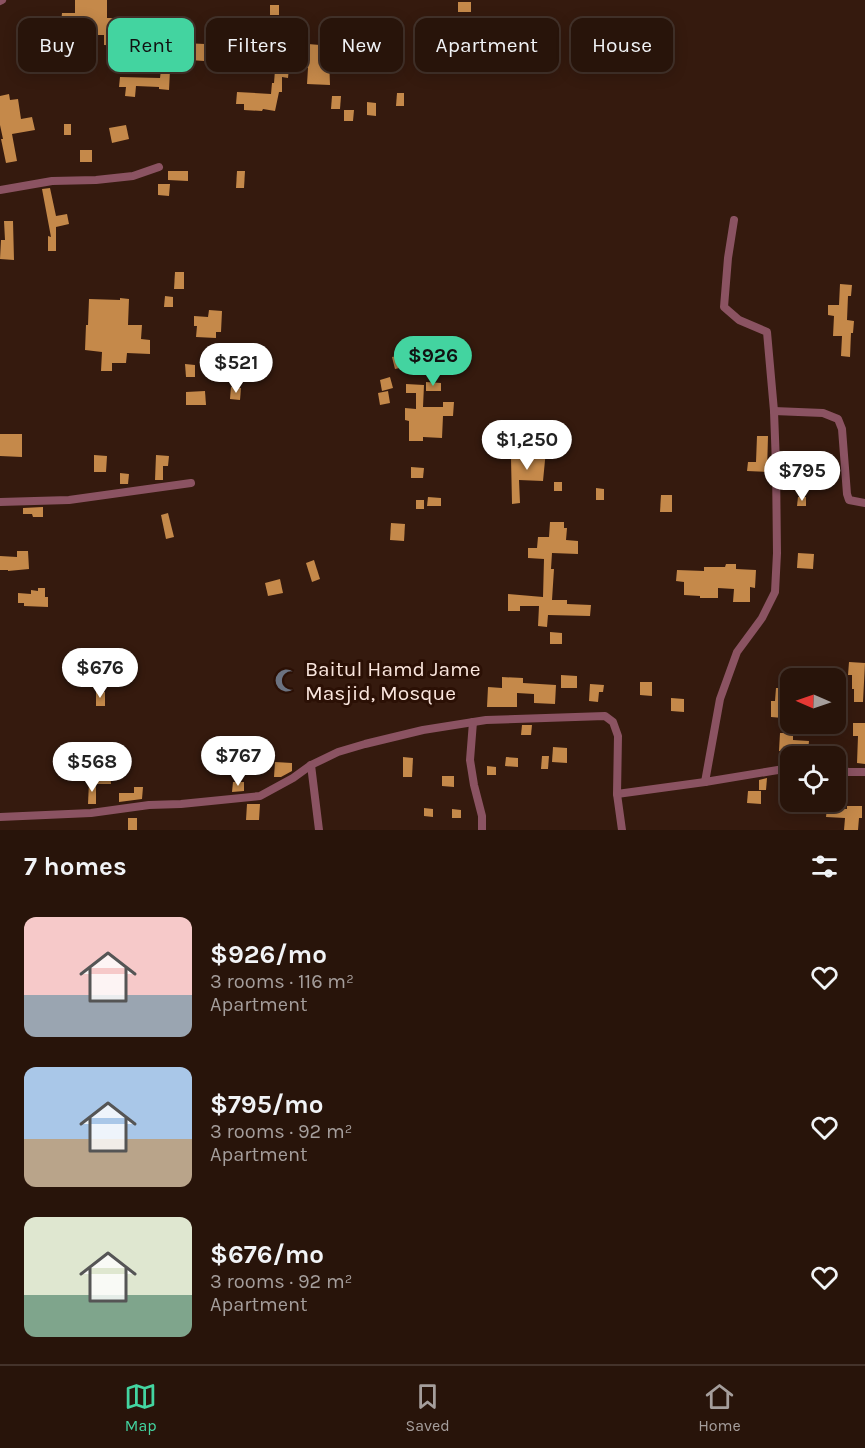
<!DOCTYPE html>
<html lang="en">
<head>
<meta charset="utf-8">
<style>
  :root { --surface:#28140a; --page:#301d13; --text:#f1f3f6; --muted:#a59e9c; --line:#44332b; --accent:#43d4a0 }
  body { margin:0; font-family:Karla,sans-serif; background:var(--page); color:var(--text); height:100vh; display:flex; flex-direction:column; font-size:22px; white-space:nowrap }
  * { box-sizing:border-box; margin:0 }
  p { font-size:20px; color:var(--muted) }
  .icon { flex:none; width:33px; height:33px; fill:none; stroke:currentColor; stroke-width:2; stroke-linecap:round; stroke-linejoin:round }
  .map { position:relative; height:830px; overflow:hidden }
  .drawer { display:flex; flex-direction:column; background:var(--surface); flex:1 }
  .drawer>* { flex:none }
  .top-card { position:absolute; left:18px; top:18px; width:830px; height:54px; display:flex; gap:12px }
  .needle { width:39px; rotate:272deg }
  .tools { position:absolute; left:780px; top:668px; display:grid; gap:12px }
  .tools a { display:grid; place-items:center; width:66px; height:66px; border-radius:12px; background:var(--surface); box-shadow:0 3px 15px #0003,0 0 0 2px var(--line); font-size:30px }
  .price { position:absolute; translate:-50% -51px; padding:0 14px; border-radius:21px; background:#fff; color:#222; font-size:20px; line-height:39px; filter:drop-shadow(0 2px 3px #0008) }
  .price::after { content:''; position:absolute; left:50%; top:36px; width:18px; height:14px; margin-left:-9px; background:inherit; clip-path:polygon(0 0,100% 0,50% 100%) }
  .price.current { background:var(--accent); color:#111 }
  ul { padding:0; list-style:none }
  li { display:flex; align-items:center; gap:18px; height:150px; padding:0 24px }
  li span { display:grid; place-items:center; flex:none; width:168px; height:120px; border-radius:12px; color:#555 }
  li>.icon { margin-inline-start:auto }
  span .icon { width:72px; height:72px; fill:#fffc; stroke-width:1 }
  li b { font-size:26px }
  h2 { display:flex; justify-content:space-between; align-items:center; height:72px; padding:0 24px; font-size:26px }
  .tag { padding:0 21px; border-radius:12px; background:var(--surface); box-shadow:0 3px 15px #0003,0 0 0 2px var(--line); font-size:21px; line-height:54px }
  .tag.current { background:var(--accent); color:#111 }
  .tab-bar { display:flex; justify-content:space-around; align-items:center; height:84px; border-top:2px solid var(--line); background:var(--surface); font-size:16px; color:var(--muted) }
  .tab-bar a { display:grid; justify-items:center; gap:3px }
  .tab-bar .current { color:var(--accent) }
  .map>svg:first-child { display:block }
  .building { fill:#c5894a }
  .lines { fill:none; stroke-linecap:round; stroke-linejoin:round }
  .minor { stroke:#8b5362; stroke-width:8 }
  .labels { text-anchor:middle; stroke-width:6; stroke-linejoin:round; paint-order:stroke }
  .poi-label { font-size:21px; fill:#fae6de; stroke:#2b1005; text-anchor:start }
</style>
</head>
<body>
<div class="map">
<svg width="865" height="830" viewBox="0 0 865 830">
  <rect width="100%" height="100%" fill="#351a0e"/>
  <g class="building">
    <polygon points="75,0 107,0 107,18 125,18 124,34 128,34 127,46 104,45 104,35 94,35 94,26 61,24 62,13 75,13"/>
    <rect x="458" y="2" width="13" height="10"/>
    <rect x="270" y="5" width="9" height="10"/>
    <polygon points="150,36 161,36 161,48 149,47"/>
    <polygon points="320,36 335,37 334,58 329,58 330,85 307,84 308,68 289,67 288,78 282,77 282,92 279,92 275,111 263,109 262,111 244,110 244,104 236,104 237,92 271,94 272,83 274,83 275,70 277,70 277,58 289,58 289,54 308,54 308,44 320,45"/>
    <polygon points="183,43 205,44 204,61 190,60 190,67 182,66"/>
    <polygon points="121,50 131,50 131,60 120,60"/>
    <polygon points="238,53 251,54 250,71 237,70"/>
    <polygon points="161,70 170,70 169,90 159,89 159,87 136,86 135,97 125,96 126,87 119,87 120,77 160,78"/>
    <polygon points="397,93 404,93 404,106 396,106"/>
    <polygon points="9,94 10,100 18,99 21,119 32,117 35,130 12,134 17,161 6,163 1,139 3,139 0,125 0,96"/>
    <polygon points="332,96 341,96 340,109 331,109"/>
    <polygon points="367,102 376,103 376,116 367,115"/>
    <polygon points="344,110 354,110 353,121 344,121"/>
    <rect x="64" y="124" width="7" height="11"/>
    <polygon points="126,125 129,139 112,143 109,128"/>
    <rect x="80" y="150" width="12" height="12"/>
    <polygon points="168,171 188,171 188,181 168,180"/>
    <polygon points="237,171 245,171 244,188 236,188"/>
    <polygon points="158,184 170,184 169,196 158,195"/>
    <polygon points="50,188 56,216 67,214 69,224 56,227 56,251 48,251 48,236 51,237 42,189"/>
    <polygon points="4,221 13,221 14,260 0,259 1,240 5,240"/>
    <polygon points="175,272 184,272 184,289 174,289"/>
    <polygon points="840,284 852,285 851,296 848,296 847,320 854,321 853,333 851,333 850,357 841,356 842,336 833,336 834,316 828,315 828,305 839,305"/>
    <polygon points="165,296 173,297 173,307 164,307"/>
    <polygon points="120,298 129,299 128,325 142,325 141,339 150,340 150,354 127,353 126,363 112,363 112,371 101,371 102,352 85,350 86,325 88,325 89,299 120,300"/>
    <polygon points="209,310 222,311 221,332 216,332 216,338 196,337 197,326 194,326 194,316 208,317"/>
    <polygon points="401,355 404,367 395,369 392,357"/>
    <polygon points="185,364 195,365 195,377 186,377"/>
    <polygon points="390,377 393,388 382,391 380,380"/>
    <polygon points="426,382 441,383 441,391 426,391"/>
    <polygon points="406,384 424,385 423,407 443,407 443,402 454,402 453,416 443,416 442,438 423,437 423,441 409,441 409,421 405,420 405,408 416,409 416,393 406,393"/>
    <polygon points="231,387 241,388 240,400 230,399"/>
    <polygon points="205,391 206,405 186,405 186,392"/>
    <polygon points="388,391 390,403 380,405 378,393"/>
    <polygon points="0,434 22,434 22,457 0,456"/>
    <polygon points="757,436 768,436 767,472 747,471 748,462 756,462"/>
    <polygon points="528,449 546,450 543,481 519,480 520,503 512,504 511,458 528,458"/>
    <polygon points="94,455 107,456 106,472 94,472"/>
    <polygon points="156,455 169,456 168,466 163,466 163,480 155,480"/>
    <polygon points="411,467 424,468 423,478 411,478"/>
    <polygon points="120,473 129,474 128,484 120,484"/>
    <rect x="554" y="482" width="8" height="9"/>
    <polygon points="596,488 604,489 604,500 596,500"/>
    <polygon points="661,495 672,495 672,512 660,512"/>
    <polygon points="428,497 441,498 441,506 427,506"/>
    <polygon points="798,497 806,497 806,506 797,506"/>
    <rect x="416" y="500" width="8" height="9"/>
    <polygon points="43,507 43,517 33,517 32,514 23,514 23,508"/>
    <polygon points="168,513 174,537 166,539 161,515"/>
    <polygon points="550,522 564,522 564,528 567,528 566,540 578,541 578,554 552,553 551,569 554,569 552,600 567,600 567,604 591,605 590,616 548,615 547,627 538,626 539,606 520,606 520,611 508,611 508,594 543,597 544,559 528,558 528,548 537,548 538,537 549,537"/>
    <polygon points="391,523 405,524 404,541 390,540"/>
    <polygon points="17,551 28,551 29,569 8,571 8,570 0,570 0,556 17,557"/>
    <polygon points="798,553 814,554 813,569 797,568"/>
    <polygon points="314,560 320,579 312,582 306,563"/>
    <polygon points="726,564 736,564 736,569 756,570 755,588 750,587 750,602 733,602 734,589 718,588 718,598 700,598 700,596 684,595 684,582 676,581 677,570 704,571 704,567 725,567"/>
    <polygon points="280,579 283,593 268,596 265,583"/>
    <polygon points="38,588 45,588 45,597 48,597 48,607 24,606 24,603 18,603 18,593 31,594 31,590 38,591"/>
    <polygon points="550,632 562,633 562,644 550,644"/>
    <polygon points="849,662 865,663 863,702 854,702 854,689 852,689 852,675 848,675"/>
    <polygon points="561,675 577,676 577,688 561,688"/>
    <polygon points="502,677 523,678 523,683 556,685 555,704 534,703 534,694 517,693 517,707 487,707 488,687 502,688"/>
    <polygon points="640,682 652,682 652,696 640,695"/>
    <polygon points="590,684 604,685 603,692 599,692 598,702 589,701"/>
    <polygon points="776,688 784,688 783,718 771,717 771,701 775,701"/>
    <polygon points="96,691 105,692 105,706 96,706"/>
    <polygon points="671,698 684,699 684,712 671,711"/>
    <polygon points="853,723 865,723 865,764 857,763 858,736 853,736"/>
    <polygon points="522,725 532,725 531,735 521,735"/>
    <polygon points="780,733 793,733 793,740 809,741 808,751 779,751"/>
    <polygon points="78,745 95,746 95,754 78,754"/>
    <polygon points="553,747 567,748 567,763 552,762"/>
    <polygon points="542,756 549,756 548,769 541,769"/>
    <polygon points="403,757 413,758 412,777 403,777"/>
    <polygon points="506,757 518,758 518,767 505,766"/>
    <polygon points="97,758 109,758 111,784 97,784"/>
    <polygon points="275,762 292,763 292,771 281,777 274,777"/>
    <polygon points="487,766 496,767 496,775 487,775"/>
    <polygon points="442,776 454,776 454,787 442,786"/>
    <polygon points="767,778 766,790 759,790 759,780"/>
    <polygon points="89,782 96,782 96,804 88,804"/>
    <polygon points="233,782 244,782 244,791 232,792"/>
    <polygon points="134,787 143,787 142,799 119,802 119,793 134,793"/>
    <polygon points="748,791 761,791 761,804 747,803"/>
    <polygon points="247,804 260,804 259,820 246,820"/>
    <polygon points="847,806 862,806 862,818 859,818 858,830 844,830 845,818 826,817 827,808 847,809"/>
    <polygon points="424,808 433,809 433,817 424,816"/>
    <polygon points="452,809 461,810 461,818 452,818"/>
    <rect x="128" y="818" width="9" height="12"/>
  </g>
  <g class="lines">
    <g class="minor">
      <polyline points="0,1 2,0"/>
      <polyline points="0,190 52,181 96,180 133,176 159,167"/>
      <polyline points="774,411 823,413 838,419 842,429 847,494 849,500 865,503"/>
      <polyline points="0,502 69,500 191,483"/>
      <polyline points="473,722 470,760 474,785 482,816 482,830"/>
      <polyline points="311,765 319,830"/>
      <polyline points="836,767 848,772 865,772"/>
      <polyline points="705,782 720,699 737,652 762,618 775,592 777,553 776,465 774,411 767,332 739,320 724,307 728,258 734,220"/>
      <polyline points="617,794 705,782 790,768"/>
      <polyline points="0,817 91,813 149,805 181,804 260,796 293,778 311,765 338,752 365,744 423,730 486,720 605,716 613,722 618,736 617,794 622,830"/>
    </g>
  </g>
  <defs>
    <symbol id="mosque-bare" viewBox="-9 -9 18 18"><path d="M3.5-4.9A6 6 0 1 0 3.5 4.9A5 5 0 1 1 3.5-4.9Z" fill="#6b7280" stroke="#2b1005" stroke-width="2.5" paint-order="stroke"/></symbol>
  </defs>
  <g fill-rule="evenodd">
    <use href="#mosque-bare" x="270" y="664" width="33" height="33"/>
  </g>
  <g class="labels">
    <g class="poi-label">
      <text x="305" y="676">Baitul Hamd Jame<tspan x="305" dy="24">Masjid, Mosque</tspan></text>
    </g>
  </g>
</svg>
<div class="tools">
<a><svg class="needle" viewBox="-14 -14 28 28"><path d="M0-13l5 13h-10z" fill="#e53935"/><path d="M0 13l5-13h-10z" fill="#a59e9c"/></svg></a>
<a><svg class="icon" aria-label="locate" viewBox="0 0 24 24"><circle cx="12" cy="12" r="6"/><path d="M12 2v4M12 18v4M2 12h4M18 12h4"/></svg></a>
</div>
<b class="price current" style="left:433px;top:387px">$926</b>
<b class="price" style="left:236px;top:394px">$521</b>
<b class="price" style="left:527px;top:471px">$1,250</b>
<b class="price" style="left:802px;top:502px">$795</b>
<b class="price" style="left:100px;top:699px">$676</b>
<b class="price" style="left:238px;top:787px">$767</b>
<b class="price" style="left:92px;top:793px">$568</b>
<div class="top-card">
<a class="tag">Buy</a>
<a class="tag current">Rent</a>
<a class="tag">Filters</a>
<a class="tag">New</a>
<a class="tag">Apartment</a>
<a class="tag">House</a>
</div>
</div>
<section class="drawer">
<h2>7 homes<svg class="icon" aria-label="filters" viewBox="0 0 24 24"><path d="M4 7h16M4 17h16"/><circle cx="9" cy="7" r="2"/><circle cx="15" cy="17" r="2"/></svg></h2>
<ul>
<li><span style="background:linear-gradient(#f6c9c9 65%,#9aa5b1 0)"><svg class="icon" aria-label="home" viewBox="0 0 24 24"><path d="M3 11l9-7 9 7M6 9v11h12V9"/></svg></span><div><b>$926/mo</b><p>3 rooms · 116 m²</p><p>Apartment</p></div><svg class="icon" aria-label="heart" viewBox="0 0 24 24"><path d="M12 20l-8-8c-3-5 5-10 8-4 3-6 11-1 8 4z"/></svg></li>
<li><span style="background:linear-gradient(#a9c7e8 60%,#b9a48a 0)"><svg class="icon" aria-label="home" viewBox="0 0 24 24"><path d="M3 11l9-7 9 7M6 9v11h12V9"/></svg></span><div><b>$795/mo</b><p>3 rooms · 92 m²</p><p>Apartment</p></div><svg class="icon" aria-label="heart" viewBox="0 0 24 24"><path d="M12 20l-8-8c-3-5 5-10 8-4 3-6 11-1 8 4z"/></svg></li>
<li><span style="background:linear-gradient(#dfe7d0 65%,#7fa58c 0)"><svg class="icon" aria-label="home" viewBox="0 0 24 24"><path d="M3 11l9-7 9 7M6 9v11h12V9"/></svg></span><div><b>$676/mo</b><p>3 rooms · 92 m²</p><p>Apartment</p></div><svg class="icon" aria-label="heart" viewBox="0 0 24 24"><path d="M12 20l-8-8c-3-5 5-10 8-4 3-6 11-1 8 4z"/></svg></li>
</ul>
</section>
<nav class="tab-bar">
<a class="current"><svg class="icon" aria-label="map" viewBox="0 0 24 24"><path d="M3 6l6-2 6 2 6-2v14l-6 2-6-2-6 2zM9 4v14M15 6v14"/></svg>Map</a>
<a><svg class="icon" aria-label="saved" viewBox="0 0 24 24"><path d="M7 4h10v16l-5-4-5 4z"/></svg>Saved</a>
<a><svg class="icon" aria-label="home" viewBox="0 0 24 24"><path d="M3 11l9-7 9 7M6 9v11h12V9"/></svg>Home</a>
</nav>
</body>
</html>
